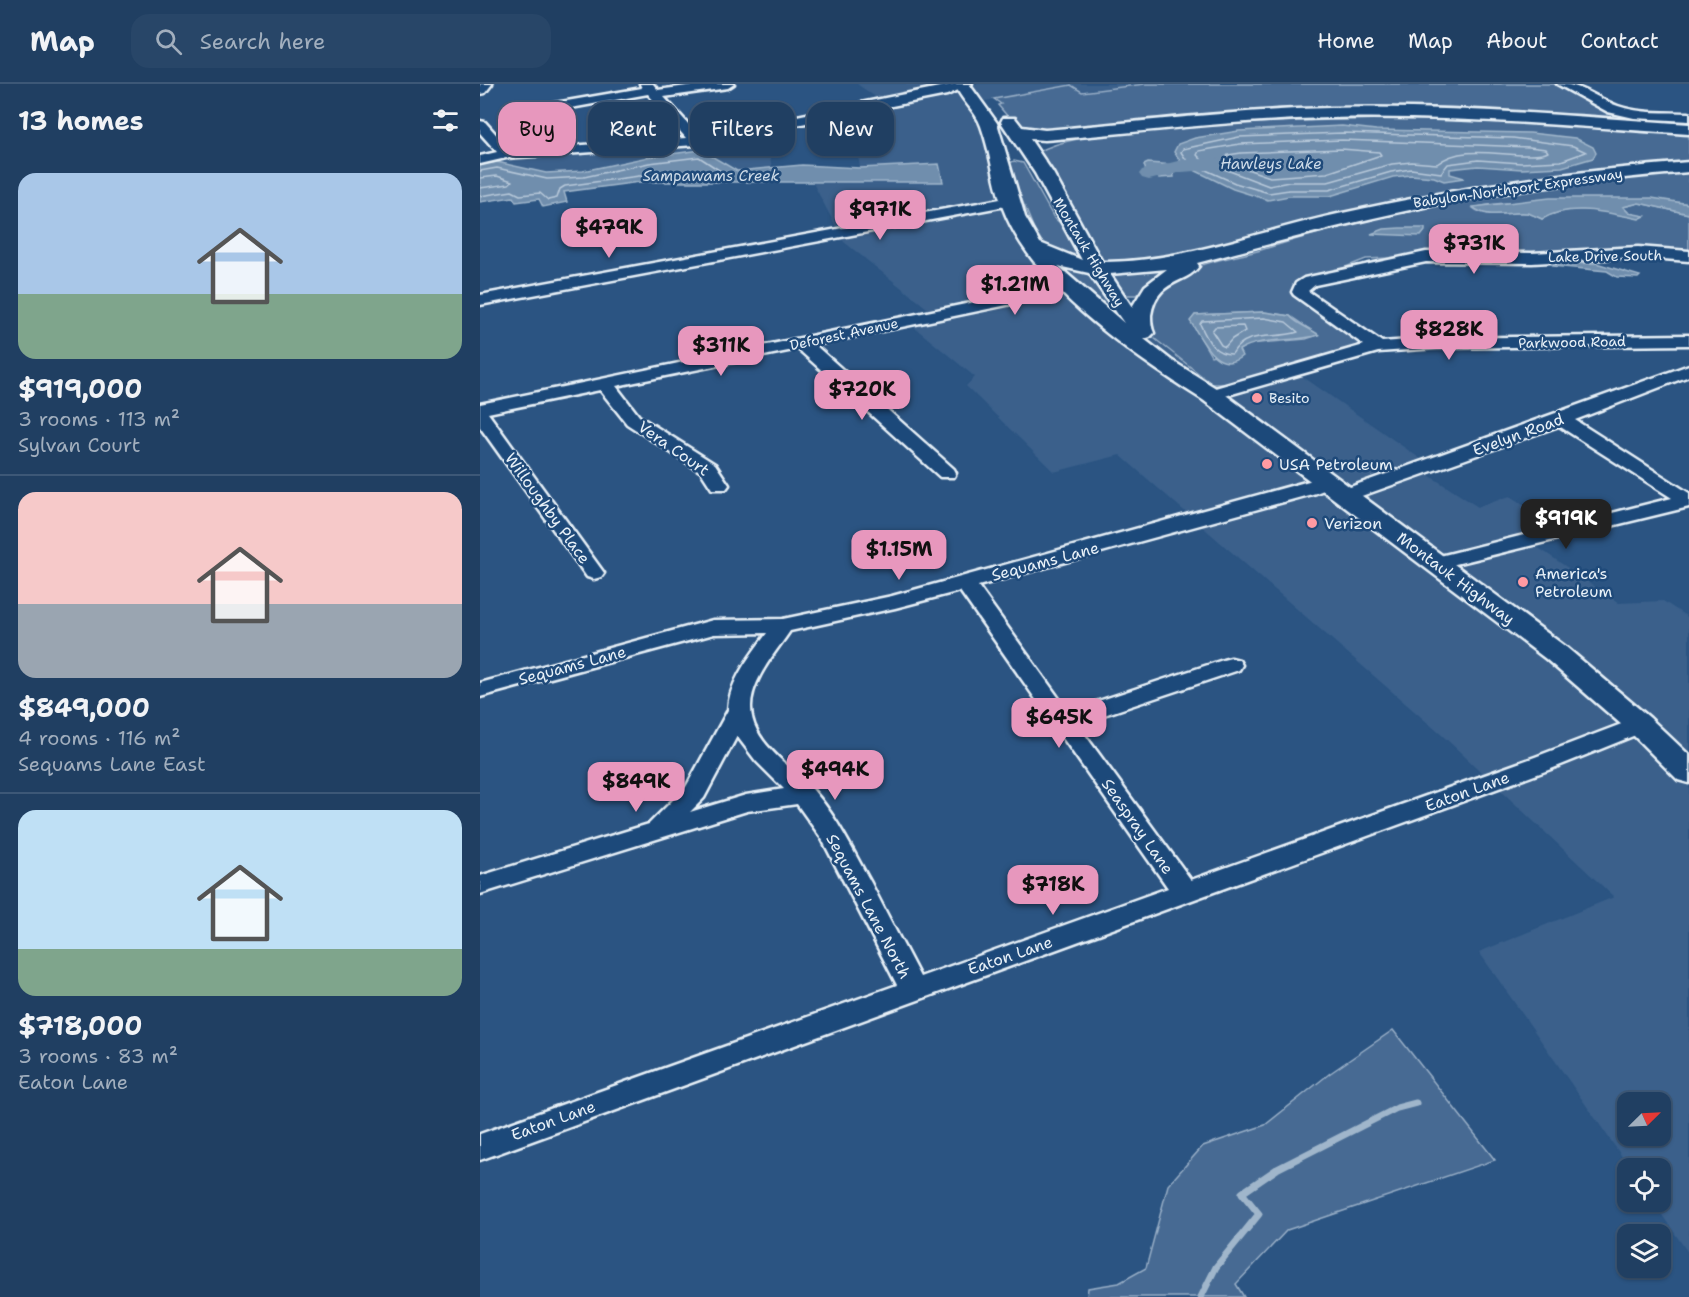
<!DOCTYPE html>
<html lang="en">
<head>
<meta charset="utf-8">
<style>
  :root { --surface:#203f62; --page:#284668; --text:#f1f3f6; --muted:#a2afbe; --line:#3d5877; --accent:#e797bd }
  body { margin:0; font-family:"Shantell Sans",sans-serif; background:var(--page); color:var(--text); height:100vh; display:flex; flex-direction:column; font-size:22px; white-space:nowrap }
  * { box-sizing:border-box; margin:0 }
  p { font-size:20px; color:var(--muted) }
  .icon { flex:none; width:33px; height:33px; fill:none; stroke:currentColor; stroke-width:2; stroke-linecap:round; stroke-linejoin:round }
  .map { position:relative; flex:1; overflow:hidden }
  .panel { display:flex; flex-direction:column; background:var(--surface); width:480px }
  .panel>* { flex:none }
  .banner { position:absolute; left:18px; top:18px; width:570px; height:54px; display:flex; gap:12px }
  .needle { width:39px; rotate:66deg }
  .tools { position:absolute; left:1137px; top:1008px; display:grid; gap:12px }
  .tools a { display:grid; place-items:center; width:54px; height:54px; border-radius:12px; background:var(--surface); box-shadow:0 2px 4px #0004,0 0 0 2px var(--line); font-size:30px }
  .price { position:absolute; translate:-50% -51px; padding:0 14px; border-radius:12px; background:var(--accent); color:#111; font-size:20px; line-height:39px; filter:drop-shadow(0 2px 3px #0008) }
  .price::after { content:''; position:absolute; left:50%; top:36px; width:18px; height:14px; margin-left:-9px; background:inherit; clip-path:polygon(0 0,100% 0,50% 100%) }
  .price.active { background:#222; color:#fff }
  ul { padding:0; list-style:none }
  li { display:grid; align-content:center; gap:12px; height:318px; padding:0 18px }
  li+li { border-top:2px solid var(--line) }
  li span { display:grid; place-items:center; height:186px; border-radius:18px; color:#555 }
  li>.icon { margin-inline-start:auto }
  span .icon { width:108px; height:108px; fill:#fffc; stroke-width:1 }
  li b { font-size:26px }
  h2 { display:flex; justify-content:space-between; align-items:center; height:72px; padding:0 18px; font-size:26px }
  .chip { padding:0 21px; border-radius:18px; background:var(--surface); box-shadow:0 2px 4px #0004,0 0 0 2px var(--line); font-size:21px; line-height:54px }
  .chip.active { background:var(--accent); color:#111 }
  header { display:flex; align-items:center; gap:36px; box-sizing:border-box; height:84px; padding:0 30px; background:var(--surface); border-bottom:2px solid var(--line) }
  header strong { font-size:28px }
  nav { display:flex; gap:33px; margin-inline-start:auto; font-size:21px }
  .search { width:420px; height:54px; background:var(--page); display:flex; align-items:center; gap:15px; box-sizing:border-box; padding:0 21px; border-radius:18px; color:var(--muted); font-size:22px }
  main { display:flex; flex:1; min-height:0 }
  .map>svg:first-child { display:block }
  .built { fill:#3a608b; fill-rule:evenodd }
  .green { fill:#476b93; stroke:#98aec6; stroke-width:1.5; fill-rule:evenodd }
  .water { fill:#708ead; stroke:#a0b6cb; stroke-width:1.5 }
  .lines { fill:none; stroke-linecap:round; stroke-linejoin:round }
  .shore { stroke:#b8c9da; stroke-width:1.5 }
  .stream { stroke:#a0b6cb; stroke-width:7 }
  .river { fill:#708ead; fill-rule:evenodd }
  .minor-casing { stroke:#e8f1f8; stroke-width:5 }
  .major-casing { stroke:#e8f1f8; stroke-width:5 }
  .minor { fill:#1f4a7a; fill-rule:evenodd }
  .major { fill:#1f4a7a; fill-rule:evenodd }
  .poi-dot { fill:#ff9aa2; stroke:#1f4a7a; stroke-width:2 }
  .labels { text-anchor:middle; stroke-width:5; stroke-linejoin:round; paint-order:stroke }
  .far-street-label { font-size:14px; fill:#e8f1f8; stroke:#1f4a7a }
  .far-poi-label { font-size:14px; fill:#e8f1f8; stroke:#1f4a7a; text-anchor:start }
  .far-water-label { font-size:15px; font-style:italic; fill:#d0dde9; stroke:#1f4a7a }
  .street-label { font-size:16px; fill:#e8f1f8; stroke:#1f4a7a }
  .poi-label { font-size:16px; fill:#e8f1f8; stroke:#1f4a7a; text-anchor:start }
</style>
</head>
<body>
<header>
<strong>Map</strong>
<div class="search"><svg class="icon" aria-label="search" viewBox="0 0 24 24"><circle cx="10" cy="10" r="6"/><path d="M15 15l6 6"/></svg>Search here</div>
<nav><a>Home</a><a>Map</a><a>About</a><a>Contact</a></nav>
</header>
<main>
<section class="panel">
<h2>13 homes<svg class="icon" aria-label="filters" viewBox="0 0 24 24"><path d="M4 7h16M4 17h16"/><circle cx="9" cy="7" r="2"/><circle cx="15" cy="17" r="2"/></svg></h2>
<ul>
<li><span style="background:linear-gradient(#a9c7e8 65%,#7fa58c 0)"><svg class="icon" aria-label="home" viewBox="0 0 24 24"><path d="M3 11l9-7 9 7M6 9v11h12V9"/></svg></span><div><b>$919,000</b><p>3 rooms · 113 m²</p><p>Sylvan Court</p></div></li>
<li><span style="background:linear-gradient(#f6c9c9 60%,#9aa5b1 0)"><svg class="icon" aria-label="home" viewBox="0 0 24 24"><path d="M3 11l9-7 9 7M6 9v11h12V9"/></svg></span><div><b>$849,000</b><p>4 rooms · 116 m²</p><p>Sequams Lane East</p></div></li>
<li><span style="background:linear-gradient(#bfe0f5 75%,#7fa58c 0)"><svg class="icon" aria-label="home" viewBox="0 0 24 24"><path d="M3 11l9-7 9 7M6 9v11h12V9"/></svg></span><div><b>$718,000</b><p>3 rooms · 83 m²</p><p>Eaton Lane</p></div></li>
</ul>
</section>
<div class="map">
<svg width="1209" height="1213" viewBox="0 0 1209 1213">
  <rect width="100%" height="100%" fill="#2b5482"/>
  <filter id="ink" filterUnits="userSpaceOnUse"><feTurbulence type="fractalNoise" baseFrequency=".0167" numOctaves="2"/><feDisplacementMap in="SourceGraphic" scale="12" xChannelSelector="R" yChannelSelector="G"/><feConvolveMatrix kernelMatrix="1 2 1 2 8 2 1 2 1" color-interpolation-filters="sRGB"/></filter>
  <g filter="url(#ink)">
    <g class="built">
      <path d="M 377,0 L 665,0 L 602,8 L 591,1 L 505,17 L 491,4 L 525,116 L 670,251 L 735,299 L 745,302 L 809,283 L 948,380 L 938,384 L 998,423 L 1030,412 L 1088,451 L 1050,458 L 1139,519 L 1183,517 L 1209,534 L 1209,1170 L 1173,1118 L 1180,1118 L 1180,1084 L 1150,1084 L 999,868 L 1134,813 L 964,653 L 640,371 L 574,388 L 486,302 L 495,293 L 429,239 L 457,232 L 364,158 L 333,99 L 463,98 L 458,80 L 380,84 L 374,47 L 400,42 L 384,26 L 407,21 ZM 1148,1018 L 1180,1018 L 1180,1052 L 1148,1052 Z"/>
      <polygon points="285,46 292,84 257,88 221,66 103,87 66,89 17,78 27,71 220,59"/>
    </g>
    <g class="green">
      <polygon points="665,0 1078,0 1138,31 1209,36 1209,42 926,26 563,49 539,46 518,21 521,20 514,15 591,1 602,8"/>
      <path d="M 912,35 L 1067,39 L 1209,49 L 1209,81 L 998,103 L 690,176 L 630,180 L 624,178 L 559,68 C 581,54 625,51 652,48 C 738,39 825,36 912,35 Z"/>
      <path d="M 534,77 L 543,79 L 574,134 L 584,142 L 598,167 C 591,176 577,169 567,166 L 554,145 L 527,80 Z"/>
      <path d="M 1209,88 L 1209,120 C 1158,112 1109,115 1057,118 C 1036,119 1014,118 993,124 C 1007,136 1030,127 1047,129 C 1052,130 1057,133 1062,135 C 1087,120 1121,127 1149,129 L 1143,123 L 1159,119 L 1209,130 L 1209,168 L 1194,165 L 1136,165 L 886,175 L 848,190 L 817,198 L 878,254 L 879,259 L 875,263 L 745,302 L 742,300 L 732,300 L 670,251 L 669,215 C 683,207 695,192 709,186 C 733,175 759,173 784,165 C 921,123 1065,97 1209,88 ZM 784,228 L 810,232 L 838,251 L 826,255 L 769,260 L 759,266 L 731,272 L 711,237 L 715,231 Z"/>
      <polygon points="699,181 684,187 656,211 642,211 628,188"/>
      <polygon points="578,182 608,188 623,212 643,238 573,183"/>
      <polygon points="913,946 1015,1076 807,1146 756,1200 764,1213 607,1213 608,1204 639,1199 666,1184 688,1101 723,1062 785,1041 849,990"/>
    </g>
    <g class="water">
      <polygon points="862,42 896,46 1050,49 1095,54 1113,63 1116,69 1113,74 1082,83 1042,85 998,82 970,85 970,90 984,94 964,97 954,93 931,91 913,93 850,112 809,112 788,116 753,105 708,83 700,80 702,79 694,68 698,60 715,54 759,47"/>
      <polygon points="221,66 257,87 322,81 380,84 459,80 463,98 160,98 84,108 87,118 63,123 59,115 36,118 33,113 0,118 0,81 17,78 66,89 103,87 168,73"/>
      <polygon points="668,79 695,81 700,84 693,87 694,93 679,94 666,87 664,81"/>
      <path d="M 1070,114 L 1172,114 L 1209,120 L 1209,130 L 1159,119 L 1143,123 L 1149,129 L 1165,132 L 1159,135 C 1128,129 1091,118 1062,135 C 1057,133 1052,130 1047,129 C 1030,127 1007,136 993,123 Z"/>
      <polygon points="920,144 945,144 945,147 941,152 891,150 904,145"/>
      <polygon points="1116,179 1160,192 1158,194 1137,193 1127,187 1072,182 1079,180"/>
      <path d="M 784,228 L 810,232 C 816,240 830,244 839,251 C 813,259 782,252 759,266 L 762,272 C 737,293 721,253 710,237 L 715,231 Z"/>
    </g>
    <g class="lines">
      <g class="shore">
        <polygon points="862,49 1033,54 1093,62 1106,68 1081,77 1041,79 998,76 968,80 961,89 931,85 911,88 849,106 809,106 789,109 755,99 719,83 707,77 701,68 703,65 759,53"/>
        <path d="M 862,56 L 1049,63 L 1066,65 L 1068,68 C 1063,71 1056,71 1050,71 C 1020,72 982,60 957,80 L 932,78 L 912,80 L 848,98 L 809,98 L 789,102 L 723,77 L 717,71 L 719,67 L 760,60 Z"/>
        <polygon points="861,65 899,68 901,71 847,89 790,93 761,83 746,74 748,71 761,69"/>
        <polyline points="0,87 17,84 67,95 104,93 169,79 219,73 245,90 242,92 159,92 85,102 80,105 77,114 68,116 60,109 40,111 32,107 0,112"/>
        <polyline points="0,94 17,92 32,97 29,100 0,104"/>
        <path d="M 784,234 L 806,238 L 818,248 C 795,256 766,245 752,270 C 733,270 727,255 720,240 L 722,237 Z"/>
        <polygon points="763,242 765,247 752,255 745,263 741,261 732,247 735,243"/>
      </g>
      <polyline class="stream" points="721,1213 736,1183 779,1130 762,1109 797,1085 917,1024 936,1019"/>
      <polygon class="river" points="746,74 753,76 756,80 753,84 702,88 669,96 662,94 659,90 662,86 702,76"/>
      <defs>
        <g id="minor">
          <polygon points="0,0 12,0 5,9 0,10"/>
          <polygon points="160,0 173,0 178,6 221,0 254,0 248,4 184,13 219,52 474,0 492,0 467,11 216,61 26,74 0,80 0,72 17,68 0,49 0,37 5,38 30,66 206,54 168,10 58,30 51,26 58,22 162,4"/>
          <path d="M 1077,0 C 1103,0 1115,14 1138,22 C 1160,30 1186,28 1209,29 L 1209,37 L 1154,34 L 1128,28 Z"/>
          <polygon points="531,113 538,117 536,120 0,221 0,211"/>
          <polygon points="1158,163 1209,167 1209,177 1158,173 1052,179 946,178 835,201 828,207 902,258 957,254 1209,251 1209,261 957,264 898,268 731,316 725,315 722,311 725,307 884,261 814,211 812,208 816,199 824,194 946,168 1052,169"/>
          <polygon points="588,199 594,201 596,204 594,207 335,261 474,385 476,389 474,393 460,393 318,265 136,302 159,332 235,380 249,401 246,405 232,405 221,388 147,340 120,306 8,329 124,489 121,493 114,495 107,493 0,343 0,320"/>
          <polygon points="1209,281 1209,292 1095,336 1209,409 1209,423 955,485 948,483 945,479 948,475 1192,414 1079,342 873,415 859,415 856,411 859,407"/>
          <path d="M 847,392 L 854,394 L 857,398 L 854,402 L 836,409 L 498,502 L 588,627 L 743,576 L 751,574 L 759,576 L 762,581 L 759,586 L 597,640 L 711,796 L 1055,673 L 1152,636 L 1160,633 L 1168,636 L 1172,641 L 1168,646 L 1071,685 L 0,1076 L 0,1050 L 417,901 L 342,755 L 317,720 L 267,727 L 0,810 L 0,792 L 169,740 L 206,703 L 248,626 C 249,597 271,571 287,549 L 234,550 L 0,613 L 0,599 L 233,536 L 303,535 L 412,512 ZM 480,507 L 688,804 L 440,893 C 424,862 407,831 391,799 C 373,767 357,733 333,706 C 312,682 271,659 271,624 C 270,597 296,568 310,547 L 415,524 ZM 257,652 L 276,677 L 304,705 L 266,711 L 210,728 L 224,714 Z"/>
        </g>
        <path id="major" d="M 475,0 L 489,0 L 517,39 L 545,133 L 560,159 L 602,176 L 555,89 L 521,38 L 523,34 L 535,34 L 542,43 L 565,46 C 660,38 755,26 850,24 C 970,21 1090,32 1209,40 L 1209,50 C 1090,42 970,31 850,34 C 755,36 660,48 565,56 L 550,55 L 573,89 L 622,178 L 626,178 C 706,177 780,147 858,130 C 974,104 1090,87 1209,78 L 1209,88 C 1114,96 1018,107 925,127 C 854,142 786,161 717,179 L 719,182 C 706,201 677,194 671,231 C 671,237 671,243 674,249 L 670,253 L 664,255 L 691,276 L 739,306 L 1086,563 L 1170,634 L 1209,671 L 1209,699 L 1198,696 L 1150,648 L 1066,575 L 723,316 C 655,273 561,209 527,134 C 514,106 512,72 501,42 C 496,27 479,14 475,0 ZM 578,182 L 609,189 L 644,239 ZM 687,185 L 665,202 L 652,223 L 630,190 Z"/>
      </defs>
      <use href="#minor" class="minor-casing"/>
      <use href="#major" class="major-casing"/>
      <use href="#minor" class="minor"/>
      <use href="#major" class="major"/>
    </g>
  </g>
  <g class="poi-dot">
    <circle cx="777" cy="314" r="6"/>
    <circle cx="787" cy="380" r="6"/>
    <circle cx="832" cy="439" r="6"/>
    <circle cx="1043" cy="498" r="6"/>
  </g>
  <g class="labels">
    <g class="far-street-label">
      <text transform="translate(1038 104) rotate(-8)" y="5">Babylon-Northport Expressway</text>
      <text transform="translate(609 168) rotate(59)" y="5">Montauk Highway</text>
      <text transform="translate(1125 172) rotate(-1)" y="5">Lake Drive South</text>
      <text transform="translate(364 250) rotate(-12)" y="5">Deforest Avenue</text>
      <text transform="translate(1092 258) rotate(-1)" y="5">Parkwood Road</text>
    </g>
    <g class="far-poi-label">
      <text x="789" y="319">Besito</text>
    </g>
    <g class="far-water-label">
      <text x="791" y="85">Hawleys Lake</text>
      <text x="231" y="97">Sampawams Creek</text>
    </g>
    <g class="street-label">
      <text transform="translate(1038 350) rotate(-20)" y="6">Evelyn Road</text>
      <text transform="translate(194 364) rotate(35)" y="6">Vera Court</text>
      <text transform="translate(68 424) rotate(54)" y="6">Willoughby Place</text>
      <text transform="translate(565 477) rotate(-15)" y="6">Sequams Lane</text>
      <text transform="translate(976 494) rotate(37)" y="6">Montauk Highway</text>
      <text transform="translate(92 581) rotate(-15)" y="6">Sequams Lane</text>
      <text transform="translate(987 707) rotate(-20)" y="6">Eaton Lane</text>
      <text transform="translate(658 742) rotate(55)" y="6">Seaspray Lane</text>
      <text transform="translate(389 822) rotate(62)" y="6">Sequams Lane North</text>
      <text transform="translate(530 871) rotate(-19)" y="6">Eaton Lane</text>
      <text transform="translate(73 1036) rotate(-20)" y="6">Eaton Lane</text>
    </g>
    <g class="poi-label">
      <text x="799" y="386">USA Petroleum</text>
      <text x="844" y="445">Verizon</text>
      <text x="1055" y="495">America's<tspan x="1055" dy="18">Petroleum</tspan></text>
    </g>
  </g>
</svg>
<div class="tools">
<a><svg class="needle" viewBox="-14 -14 28 28"><path d="M0-13l5 13h-10z" fill="#e53935"/><path d="M0 13l5-13h-10z" fill="#a2afbe"/></svg></a>
<a><svg class="icon" aria-label="locate" viewBox="0 0 24 24"><circle cx="12" cy="12" r="6"/><path d="M12 2v4M12 18v4M2 12h4M18 12h4"/></svg></a>
<a><svg class="icon" aria-label="layers" viewBox="0 0 24 24"><path d="M12 4l9 5-9 5-9-5zM3 14l9 5 9-5"/></svg></a>
</div>
<b class="price" style="left:400px;top:157px">$971K</b>
<b class="price" style="left:129px;top:175px">$479K</b>
<b class="price" style="left:994px;top:191px">$731K</b>
<b class="price" style="left:535px;top:232px">$1.21M</b>
<b class="price" style="left:969px;top:277px">$828K</b>
<b class="price" style="left:241px;top:293px">$311K</b>
<b class="price" style="left:382px;top:337px">$720K</b>
<b class="price active" style="left:1086px;top:466px">$919K</b>
<b class="price" style="left:419px;top:497px">$1.15M</b>
<b class="price" style="left:579px;top:665px">$645K</b>
<b class="price" style="left:355px;top:717px">$494K</b>
<b class="price" style="left:156px;top:729px">$849K</b>
<b class="price" style="left:573px;top:832px">$718K</b>
<div class="banner">
<a class="chip active">Buy</a>
<a class="chip">Rent</a>
<a class="chip">Filters</a>
<a class="chip">New</a>
</div>
</div>
</main>
</body>
</html>
